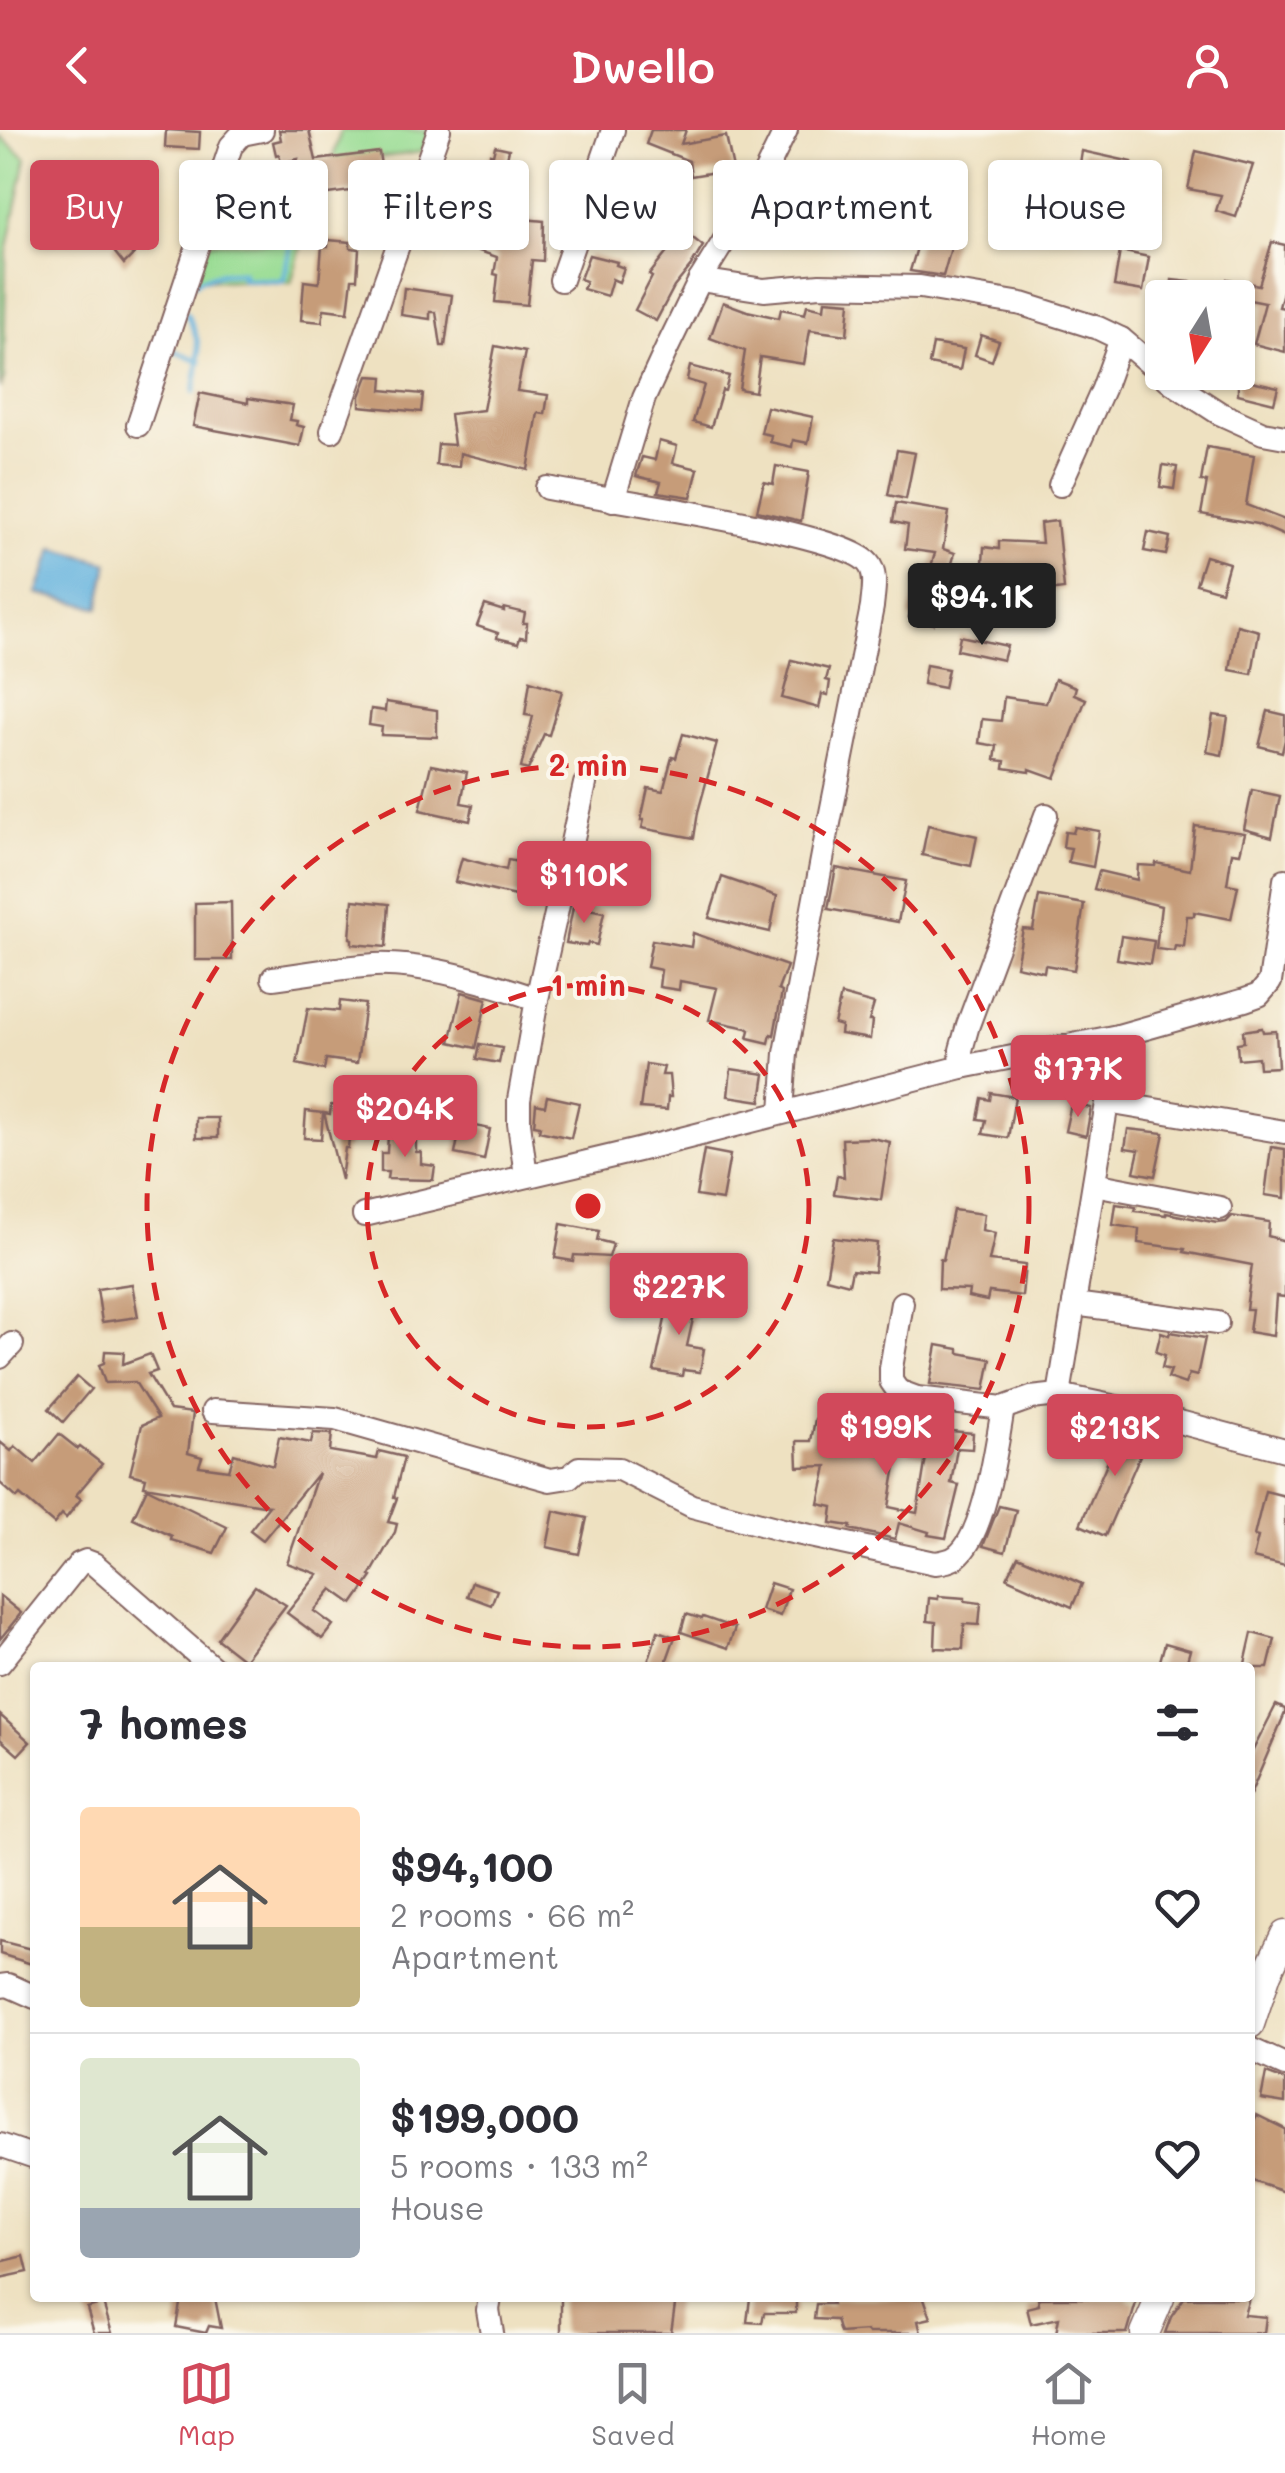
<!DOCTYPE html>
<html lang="en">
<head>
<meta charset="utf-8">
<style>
  :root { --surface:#fff; --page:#f2f2f3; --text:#2b2b33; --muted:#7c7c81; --line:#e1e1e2; --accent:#d1495b }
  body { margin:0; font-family:Mali,sans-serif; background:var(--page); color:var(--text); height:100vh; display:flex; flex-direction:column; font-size:38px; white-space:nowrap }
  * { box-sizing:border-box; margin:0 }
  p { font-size:32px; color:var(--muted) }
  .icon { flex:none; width:55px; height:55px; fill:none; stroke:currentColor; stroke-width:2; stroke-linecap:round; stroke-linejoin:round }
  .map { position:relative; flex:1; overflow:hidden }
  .details { position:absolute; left:30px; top:1532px; width:1225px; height:640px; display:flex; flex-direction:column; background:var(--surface); border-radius:10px; box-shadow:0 2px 8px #0004 }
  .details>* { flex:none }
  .hud { position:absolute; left:30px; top:30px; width:1225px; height:90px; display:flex; gap:20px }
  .needle { width:65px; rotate:191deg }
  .controls { position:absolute; left:1145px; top:150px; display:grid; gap:20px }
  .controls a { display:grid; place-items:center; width:110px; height:110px; border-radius:10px; background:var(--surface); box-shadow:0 2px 8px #0004; font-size:50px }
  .price { position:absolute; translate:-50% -85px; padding:0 22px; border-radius:10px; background:var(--accent); color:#fff; font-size:32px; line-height:65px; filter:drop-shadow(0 2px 5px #0008) }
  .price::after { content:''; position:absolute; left:50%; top:60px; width:30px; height:22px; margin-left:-15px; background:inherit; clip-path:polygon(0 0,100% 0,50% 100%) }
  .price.active { background:#222; color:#fff }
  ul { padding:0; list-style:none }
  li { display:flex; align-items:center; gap:30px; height:250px; padding:0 50px }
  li+li { border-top:2px solid var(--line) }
  li span { display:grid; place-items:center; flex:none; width:280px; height:200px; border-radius:10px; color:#555 }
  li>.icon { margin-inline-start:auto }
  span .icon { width:120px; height:120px; fill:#fffc; stroke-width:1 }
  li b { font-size:42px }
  h2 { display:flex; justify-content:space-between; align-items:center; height:120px; padding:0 50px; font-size:42px }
  .chip { padding:0 35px; border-radius:10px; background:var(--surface); box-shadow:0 2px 8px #0004; font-size:35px; line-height:90px }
  .chip.active { background:var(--accent); color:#fff }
  header { display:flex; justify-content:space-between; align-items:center; height:130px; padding:0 50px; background:var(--accent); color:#fff; font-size:45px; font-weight:600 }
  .tab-bar { display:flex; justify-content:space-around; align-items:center; height:140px; border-top:2px solid var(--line); background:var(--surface); font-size:28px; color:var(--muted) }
  .tab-bar a { display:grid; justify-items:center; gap:5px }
  .tab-bar .active { color:var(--accent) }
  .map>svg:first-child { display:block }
  .green { fill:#98dc93; stroke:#717e5f; stroke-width:2.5 }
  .water { fill:#65b3de; stroke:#586984; stroke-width:2.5 }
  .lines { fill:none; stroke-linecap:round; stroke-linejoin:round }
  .stream { stroke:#65b3de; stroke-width:5 }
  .building { fill:#c69c79; fill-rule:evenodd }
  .minor-casing { stroke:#836360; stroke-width:26 }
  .tertiary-casing { stroke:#836360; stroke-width:31 }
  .minor { stroke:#fff; stroke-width:22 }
  .tertiary { stroke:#fff; stroke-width:28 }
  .ring { fill:none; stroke:#d62828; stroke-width:5; stroke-dasharray:18 12 }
  .centre { fill:#d62828; stroke:#fbf7ec; stroke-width:5 }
  .ring-label { font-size:30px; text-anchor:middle; font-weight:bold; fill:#d62828; stroke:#fbf7ec; stroke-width:8; stroke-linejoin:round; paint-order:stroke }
</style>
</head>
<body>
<header><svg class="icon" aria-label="back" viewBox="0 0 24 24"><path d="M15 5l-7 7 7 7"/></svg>Dwello<svg class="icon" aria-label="person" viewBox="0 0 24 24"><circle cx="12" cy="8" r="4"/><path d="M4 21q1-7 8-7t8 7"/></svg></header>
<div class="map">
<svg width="1285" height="2203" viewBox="0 0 1285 2203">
  <rect width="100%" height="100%" fill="#fbf7ec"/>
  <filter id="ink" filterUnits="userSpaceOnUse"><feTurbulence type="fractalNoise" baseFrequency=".01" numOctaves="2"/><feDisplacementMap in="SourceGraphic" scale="20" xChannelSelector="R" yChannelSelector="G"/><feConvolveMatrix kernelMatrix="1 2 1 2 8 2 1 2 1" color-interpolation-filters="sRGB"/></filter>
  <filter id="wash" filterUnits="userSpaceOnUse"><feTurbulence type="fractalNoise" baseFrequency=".0048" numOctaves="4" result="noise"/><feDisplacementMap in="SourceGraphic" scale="40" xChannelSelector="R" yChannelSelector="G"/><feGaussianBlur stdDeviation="2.25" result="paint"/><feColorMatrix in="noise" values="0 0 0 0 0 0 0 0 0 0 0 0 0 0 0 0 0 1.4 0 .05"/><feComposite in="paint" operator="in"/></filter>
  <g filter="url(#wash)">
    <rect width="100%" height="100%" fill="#eee1c1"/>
    <g class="green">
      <polygon points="341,0 431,0 422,22 331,34"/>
      <polygon points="0,6 26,28 6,127 4,249 0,258"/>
      <polygon points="210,112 302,113 291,153 192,149"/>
    </g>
    <polygon class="water" points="54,418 108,433 99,478 37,463"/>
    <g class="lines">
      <g class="stream">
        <polyline points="196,153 197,150 223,143 243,143 242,149 284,151 290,117"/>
        <path d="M 186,183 C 203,213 200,229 194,262"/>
        <polyline points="174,221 200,231"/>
      </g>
    </g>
    <g id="blocks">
      <g class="building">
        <polygon points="166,0 200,2 199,19 165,17"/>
        <polygon points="279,0 309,0 316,30 379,22 382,43 378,44 380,57 313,66 311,78 288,73 298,29 281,33 279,24 276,25 273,12 281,10"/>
        <polygon points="651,0 686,0 681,14 726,6 733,39 691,46 689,31 646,14"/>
        <polygon points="495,16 509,19 501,55 487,53 490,24 493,25"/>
        <polygon points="1082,21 1132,32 1127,57 1104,52 1105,45 1079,40"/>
        <polygon points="1196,21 1253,35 1236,87 1216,81 1221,65 1188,59"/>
        <polygon points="425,84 449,87 447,103 420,99"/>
        <polygon points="512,88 544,91 543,131 532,130 527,175 495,172 498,145 494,144 497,127 479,121 488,93 511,100"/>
        <polygon points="684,101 703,116 691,136 674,157 656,191 635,180 652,147 649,145"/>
        <polygon points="922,101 953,111 943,146 910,141"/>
        <polygon points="121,108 128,108 133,112 135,118 134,124 124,134 113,120 117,111"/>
        <polygon points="328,110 350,112 350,118 359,119 357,149 352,149 348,182 324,179 322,192 301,190 304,151 319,153 322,116 328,116"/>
        <polygon points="1272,112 1285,115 1285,154 1279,177 1285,178 1285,222 1254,214 1265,173 1224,165 1227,149 1259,155"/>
        <polygon points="1120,121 1149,127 1143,161 1114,156"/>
        <polygon points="589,125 617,132 616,135 624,138 619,152 612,149 607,166 583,159 586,151 580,149"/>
        <polygon points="1172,150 1200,153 1198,168 1170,168"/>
        <polygon points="404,158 452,165 445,216 441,216 436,182 430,182 430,189 401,185"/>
        <polygon points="825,170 850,172 847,205 810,200 804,234 760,227 755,262 739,259 745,221 710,208 723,172 747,181 779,188 781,179 805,184 807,175 824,179"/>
        <polygon points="981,205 999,211 992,231 975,225"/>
        <polygon points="933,214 964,219 960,240 929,234"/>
        <polygon points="495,216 525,222 517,261 548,265 545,284 538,283 528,340 460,323 459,337 436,335 438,314 454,315 450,284 483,280"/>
        <polygon points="690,236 729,246 725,261 722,260 711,297 693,292 704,255 687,250"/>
        <polygon points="368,246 383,247 382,260 423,264 421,282 360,276 360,266"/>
        <polygon points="1238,248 1278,257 1274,273 1238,264"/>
        <polygon points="200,263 248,273 248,268 293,275 290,290 297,291 296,295 304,297 300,316 193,296"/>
        <polygon points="767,277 813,287 808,313 793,310 792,317 770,312 771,305 761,303"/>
        <polygon points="659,311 677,316 673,333 698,339 691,367 658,362 661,352 636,346 642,327 655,330"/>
        <polygon points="1207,317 1254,325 1246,375 1285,390 1285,406 1257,394 1201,384 1207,352 1201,351"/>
        <polygon points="897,320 915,323 906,369 888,365"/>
        <polygon points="1163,335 1177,337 1174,359 1160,357"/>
        <polygon points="776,336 809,342 801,391 757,381 764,352 773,354"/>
        <polygon points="896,373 949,382 943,419 955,423 934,494 909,487 918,455 925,457 935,423 905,419 908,395 893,392"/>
        <polygon points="1057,391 1064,459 1024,464 1017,485 976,476 982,449 984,417 999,419 999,411 1042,413 1040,393"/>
        <polygon points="1148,402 1170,407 1166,425 1144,421"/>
        <polygon points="1205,426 1229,433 1221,461 1196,454"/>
        <polygon points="485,475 504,481 504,478 525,483 523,493 527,493 526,508 520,507 518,513 497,508 498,503 477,496"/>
        <polygon points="1237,495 1259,501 1252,544 1230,540"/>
        <polygon points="960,506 1007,516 1003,530 957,520"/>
        <polygon points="792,530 829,539 826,550 830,551 828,565 822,564 819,578 782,568"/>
        <polygon points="926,535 948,539 944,558 923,554"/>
        <polygon points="1055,549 1076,557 1074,564 1086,569 1055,648 1030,639 1030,642 1004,638 1005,631 995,630 997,616 979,613 982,589 1001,591 1004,567 1046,573"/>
        <polygon points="530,551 562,561 549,605 544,604 528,640 521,638 533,586 525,585"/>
        <polygon points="386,572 437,580 437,607 381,605 382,597 369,595 371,579 385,581"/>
        <polygon points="1268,581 1285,585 1285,610 1282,622 1259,616"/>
        <polygon points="1213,585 1228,587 1222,625 1207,622"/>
        <polygon points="683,604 717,613 698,682 694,708 642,698 644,690 641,690 648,658 663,661 672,627 676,628"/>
        <polygon points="431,635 467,642 461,673 473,675 470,691 420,680"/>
        <polygon points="1252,660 1280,666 1272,707 1244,699"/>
        <polygon points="928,695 977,706 971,736 922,725"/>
        <polygon points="1195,696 1245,703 1240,723 1232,722 1227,754 1238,756 1231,789 1194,782 1194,786 1187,786 1184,817 1175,816 1174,821 1156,819 1161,776 1094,759 1099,741 1137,750 1138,735 1155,736 1156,733 1190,740"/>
        <polygon points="1075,697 1099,701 1093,737 1068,732 1071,718 1063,717 1065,702 1073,703"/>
        <polygon points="462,728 506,740 508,730 534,735 533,742 541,743 538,758 530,757 528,769 455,752"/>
        <polygon points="836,738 906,751 898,792 828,779"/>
        <polygon points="722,747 777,766 770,802 709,788"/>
        <polygon points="1039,766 1084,774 1074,840 1045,835 1044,842 1016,836 1023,799 1033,800"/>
        <polygon points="353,770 389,774 386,817 352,814 352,809 350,808"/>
        <polygon points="231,772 232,830 195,830 195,773"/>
        <polygon points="574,772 584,774 583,778 604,782 597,815 588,813 587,816 566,813"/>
        <polygon points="693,803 787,836 778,860 782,862 774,905 771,904 769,913 748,908 750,900 747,898 709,890 717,858 680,851 679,860 659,857 661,840 647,837 652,810 691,817"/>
        <polygon points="1121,806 1154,811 1150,834 1117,829"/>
        <polygon points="462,862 487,869 476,918 450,912"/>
        <polygon points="841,865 874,874 869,891 872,891 870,909 840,904 841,896 834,894"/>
        <polygon points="340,871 365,874 357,933 326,929 324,940 297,934 308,878 339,881"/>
        <polygon points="1262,898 1263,902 1276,901 1278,937 1259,938 1258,927 1238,929 1237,913 1244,912 1243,901"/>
        <polygon points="480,914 502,918 499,933 477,929"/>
        <polygon points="646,934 664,937 662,945 669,945 671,967 668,967 667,980 640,978"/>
        <polygon points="731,939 765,944 761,971 728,966"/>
        <polygon points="991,963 1015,967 1008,1008 983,1004 986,990 978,989 982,968 990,970"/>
        <polygon points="547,966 579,973 571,1008 539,1001 540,996 534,995 536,974 545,976"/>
        <polygon points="1071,974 1091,978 1086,1006 1065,1001"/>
        <polygon points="331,975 352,977 348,1018 345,1018 341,1050 324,983 330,984"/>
        <polygon points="306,981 323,983 321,1009 304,1008"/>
        <rect x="196" y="988" width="22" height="20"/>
        <polygon points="461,993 490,999 484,1030 455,1024"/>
        <polygon points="1128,999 1164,1003 1155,1046 1134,1042 1139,1020 1125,1018"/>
        <polygon points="388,1004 416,1005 416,1022 421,1022 421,1034 435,1036 433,1050 387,1049 388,1042 381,1042 381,1023 387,1023"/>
        <polygon points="872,1008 890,1012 881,1070 834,1064 837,1046 844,1047 842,1009"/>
        <polygon points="1271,1017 1285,1019 1285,1068 1265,1065"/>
        <polygon points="704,1020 730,1025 722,1070 696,1066"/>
        <polygon points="1116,1074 1136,1077 1135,1081 1166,1085 1166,1083 1217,1093 1226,1092 1232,1086 1269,1092 1268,1106 1285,1111 1285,1167 1276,1166 1273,1206 1249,1202 1252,1179 1246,1179 1252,1135 1184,1122 1185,1119 1138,1113 1139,1099 1113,1095"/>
        <polygon points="953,1080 984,1084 982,1100 995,1103 989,1131 1025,1135 1022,1166 989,1162 987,1171 968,1167 969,1160 939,1159 940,1129 943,1130"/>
        <polygon points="561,1094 599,1101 597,1110 613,1114 609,1127 574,1125 573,1131 555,1128"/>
        <polygon points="833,1108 877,1113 874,1142 852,1140 849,1154 826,1148"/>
        <polygon points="132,1154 138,1187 102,1192 97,1159"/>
        <polygon points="671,1161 698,1167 687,1216 704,1219 700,1242 683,1240 682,1246 654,1241"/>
        <polygon points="1161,1202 1169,1205 1170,1202 1205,1208 1197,1246 1189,1244 1185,1254 1168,1248 1171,1240 1162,1238 1165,1225 1156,1222"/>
        <polygon points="937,1215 959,1219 959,1223 991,1229 985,1260 930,1254"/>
        <polygon points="105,1221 124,1222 123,1234 150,1224 157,1241 148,1244 170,1280 193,1283 188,1323 202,1327 199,1336 229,1340 234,1324 273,1336 279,1307 311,1313 313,1303 332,1304 330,1321 377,1329 379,1321 404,1327 394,1367 397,1368 388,1392 397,1394 395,1402 370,1446 372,1447 353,1474 332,1459 314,1481 333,1495 322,1509 287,1483 318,1444 287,1433 318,1343 263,1410 250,1400 269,1376 144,1356 146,1348 130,1344 142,1295 158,1288 135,1252 105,1253 99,1235 104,1233"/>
        <polygon points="77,1247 91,1259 63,1292 49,1279"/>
        <path d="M 815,1289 L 900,1310 L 904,1298 L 937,1310 L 940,1300 L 973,1303 L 972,1319 L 957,1318 L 951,1353 L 959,1355 L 946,1408 L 928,1405 L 929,1402 L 899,1393 L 895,1409 L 850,1399 L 851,1396 L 831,1393 L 833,1377 L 819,1374 L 827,1336 L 798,1337 L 797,1311 L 811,1311 ZM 899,1318 L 926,1327 L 917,1383 L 889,1377 Z"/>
        <polygon points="1124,1294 1151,1300 1105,1406 1080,1395"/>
        <polygon points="59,1304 78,1319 80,1317 102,1334 76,1365 81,1369 66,1388 62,1384 54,1394 20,1365 17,1368 0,1353 0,1312 11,1321 15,1316 35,1333"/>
        <polygon points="147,1358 227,1397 214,1423 171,1410 172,1406 133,1388"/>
        <polygon points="1265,1361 1285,1366 1285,1436 1253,1428 1258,1407 1254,1406"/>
        <polygon points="999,1376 1016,1380 1005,1422 983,1416"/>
        <polygon points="554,1381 587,1388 579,1424 547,1417"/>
        <polygon points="1018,1426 1082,1454 1072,1477 1007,1448"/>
        <polygon points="472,1452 497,1460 491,1475 467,1466"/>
        <polygon points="770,1453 789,1459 780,1486 761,1480"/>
        <polygon points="255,1456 286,1475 244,1530 217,1509"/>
        <polygon points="0,1466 21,1483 0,1509"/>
        <polygon points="938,1466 965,1468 965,1471 981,1473 979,1495 964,1494 963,1519 935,1518 936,1492 927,1491 929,1468 938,1469"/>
        <polygon points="686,1484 702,1489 703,1487 735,1498 728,1518 681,1502"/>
        <polygon points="658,1501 675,1507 664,1538 646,1538"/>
        <polygon points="1252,1503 1275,1509 1268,1538 1244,1538"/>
        <polygon points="1165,1513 1190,1520 1185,1538 1158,1538"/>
        <polygon points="1276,1575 1285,1579 1285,1583 1250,1665 1250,1626"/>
        <polygon points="0,1585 30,1612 18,1625 0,1609"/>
        <polygon points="0,1811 35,1820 35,1835 0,1824"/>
        <polygon points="1266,1943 1285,1950 1285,1973 1261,1969"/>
        <polygon points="1257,1985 1285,1999 1285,2062 1250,2050 1250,1999"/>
        <polygon points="24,2126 28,2142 0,2148 0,2132"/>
        <polygon points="181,2168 215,2168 221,2198 209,2196 206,2203 176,2197"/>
        <polygon points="561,2168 676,2168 671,2203 561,2203"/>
        <polygon points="750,2168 796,2170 796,2183 764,2183 762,2193 747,2192"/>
        <polygon points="830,2168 924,2168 931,2188 918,2191 921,2203 868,2203 867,2201 840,2203 836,2190 814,2189 816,2174 832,2174"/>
        <polygon points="1038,2168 1128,2168 1129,2171 1136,2173 1127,2203 1056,2203 1059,2188 1031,2194 1027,2178 1039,2175"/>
        <polygon points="1184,2168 1249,2168 1244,2185 1266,2187 1264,2203 1165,2203 1171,2187"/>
        <polygon points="103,2173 112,2203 94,2203 87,2178"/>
      </g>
    </g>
  </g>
  <g filter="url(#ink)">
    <use href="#blocks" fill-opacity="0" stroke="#836360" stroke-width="2.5"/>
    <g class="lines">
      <defs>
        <g id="minor">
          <polyline points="561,150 613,0"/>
          <polyline points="700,150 764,160 820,155 920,157 1022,174 1098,198 1121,209 1173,253 1219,283 1263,303 1285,307"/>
          <polyline points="138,295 231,16 242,4 262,0"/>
          <polyline points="332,301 439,0"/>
          <polyline points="1060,355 1103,259 1121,209"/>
          <path d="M 547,358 C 599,368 842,402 868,433 C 878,444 873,463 872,477 L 827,703 L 786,923 L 782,982"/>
          <polyline points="613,370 644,268 667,218 700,150 761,51 786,0"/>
          <path d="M 273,848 C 307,844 341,837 375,835 C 425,833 490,853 537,869"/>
          <polyline points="962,937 961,920 968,895 1046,685"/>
          <polyline points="1107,972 1285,1002"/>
          <polyline points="526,1046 519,993 519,970 537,869 585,654"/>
          <polyline points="1094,1054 1220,1078"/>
          <polyline points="364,1085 638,1020 962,937 1118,906 1245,870 1259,865 1270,852 1285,750"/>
          <polyline points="902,1173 891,1238 891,1251 898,1261 917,1268 1003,1278 1031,1268 1059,1265 1145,1283 1285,1320"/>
          <polyline points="1074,1174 1217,1193"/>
          <polyline points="0,1227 12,1214"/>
          <polyline points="1059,1265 1118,906"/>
          <path d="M 213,1281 L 335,1289 L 550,1350 L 569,1347 L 579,1338 L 619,1339 L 692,1376 L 783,1400 L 935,1433 C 943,1432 951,1431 957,1426 C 985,1405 997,1313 1003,1278"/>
          <polyline points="0,1533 79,1434 86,1431 94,1434 213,1538"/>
          <polyline points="0,1856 8,1855 35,1867"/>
          <polyline points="1250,1919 1285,1935"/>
          <polyline points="0,2015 35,2027"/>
          <polyline points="490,2168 488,2180 492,2203"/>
        </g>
        <g id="tertiary">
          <polyline points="1250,1894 1267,1843 1285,1805"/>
          <polyline points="1145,2203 1160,2168"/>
        </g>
      </defs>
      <use href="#minor" class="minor-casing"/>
      <use href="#tertiary" class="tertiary-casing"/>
      <use href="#minor" class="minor"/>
      <use href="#tertiary" class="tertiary"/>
    </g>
  </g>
  <g class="ring">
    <circle cx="588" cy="1076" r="221"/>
    <circle cx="588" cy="1076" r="441"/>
  </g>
  <circle cx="588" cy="1076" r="15" class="centre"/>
  <g class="ring-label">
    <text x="588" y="646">2 min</text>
    <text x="588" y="866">1 min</text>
  </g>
</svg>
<div class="controls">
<a><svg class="needle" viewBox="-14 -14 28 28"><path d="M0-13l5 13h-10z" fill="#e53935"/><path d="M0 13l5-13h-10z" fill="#7c7c81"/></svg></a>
</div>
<b class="price active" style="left:982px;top:518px">$94.1K</b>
<b class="price" style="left:584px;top:796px">$110K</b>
<b class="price" style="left:1078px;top:990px">$177K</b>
<b class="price" style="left:405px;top:1030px">$204K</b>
<b class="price" style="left:679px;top:1208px">$227K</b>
<b class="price" style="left:886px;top:1348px">$199K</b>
<b class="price" style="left:1115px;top:1349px">$213K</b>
<div class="hud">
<a class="chip active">Buy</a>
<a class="chip">Rent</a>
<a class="chip">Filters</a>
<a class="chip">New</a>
<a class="chip">Apartment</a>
<a class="chip">House</a>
</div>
<section class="details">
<h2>7 homes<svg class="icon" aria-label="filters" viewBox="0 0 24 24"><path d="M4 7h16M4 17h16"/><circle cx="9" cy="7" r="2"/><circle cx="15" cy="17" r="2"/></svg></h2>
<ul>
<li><span style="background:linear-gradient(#ffd9b3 60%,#c2b280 0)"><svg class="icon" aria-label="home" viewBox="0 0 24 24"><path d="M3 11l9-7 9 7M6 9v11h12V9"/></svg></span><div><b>$94,100</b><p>2 rooms · 66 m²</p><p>Apartment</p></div><svg class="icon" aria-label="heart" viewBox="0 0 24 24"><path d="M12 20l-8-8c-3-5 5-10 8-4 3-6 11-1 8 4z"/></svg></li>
<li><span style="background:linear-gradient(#dfe7d0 75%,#9aa5b1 0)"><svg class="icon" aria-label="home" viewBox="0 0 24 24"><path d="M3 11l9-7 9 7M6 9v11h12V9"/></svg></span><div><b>$199,000</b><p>5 rooms · 133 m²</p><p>House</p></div><svg class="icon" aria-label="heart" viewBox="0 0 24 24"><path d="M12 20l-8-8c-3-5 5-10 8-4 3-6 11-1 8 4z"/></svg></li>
</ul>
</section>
</div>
<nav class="tab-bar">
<a class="active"><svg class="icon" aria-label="map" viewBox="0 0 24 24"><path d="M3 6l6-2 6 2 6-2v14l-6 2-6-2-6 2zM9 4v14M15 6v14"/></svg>Map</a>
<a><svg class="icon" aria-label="saved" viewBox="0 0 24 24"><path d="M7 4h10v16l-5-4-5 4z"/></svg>Saved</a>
<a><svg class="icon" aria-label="home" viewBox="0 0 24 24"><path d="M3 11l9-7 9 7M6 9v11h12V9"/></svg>Home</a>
</nav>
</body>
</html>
